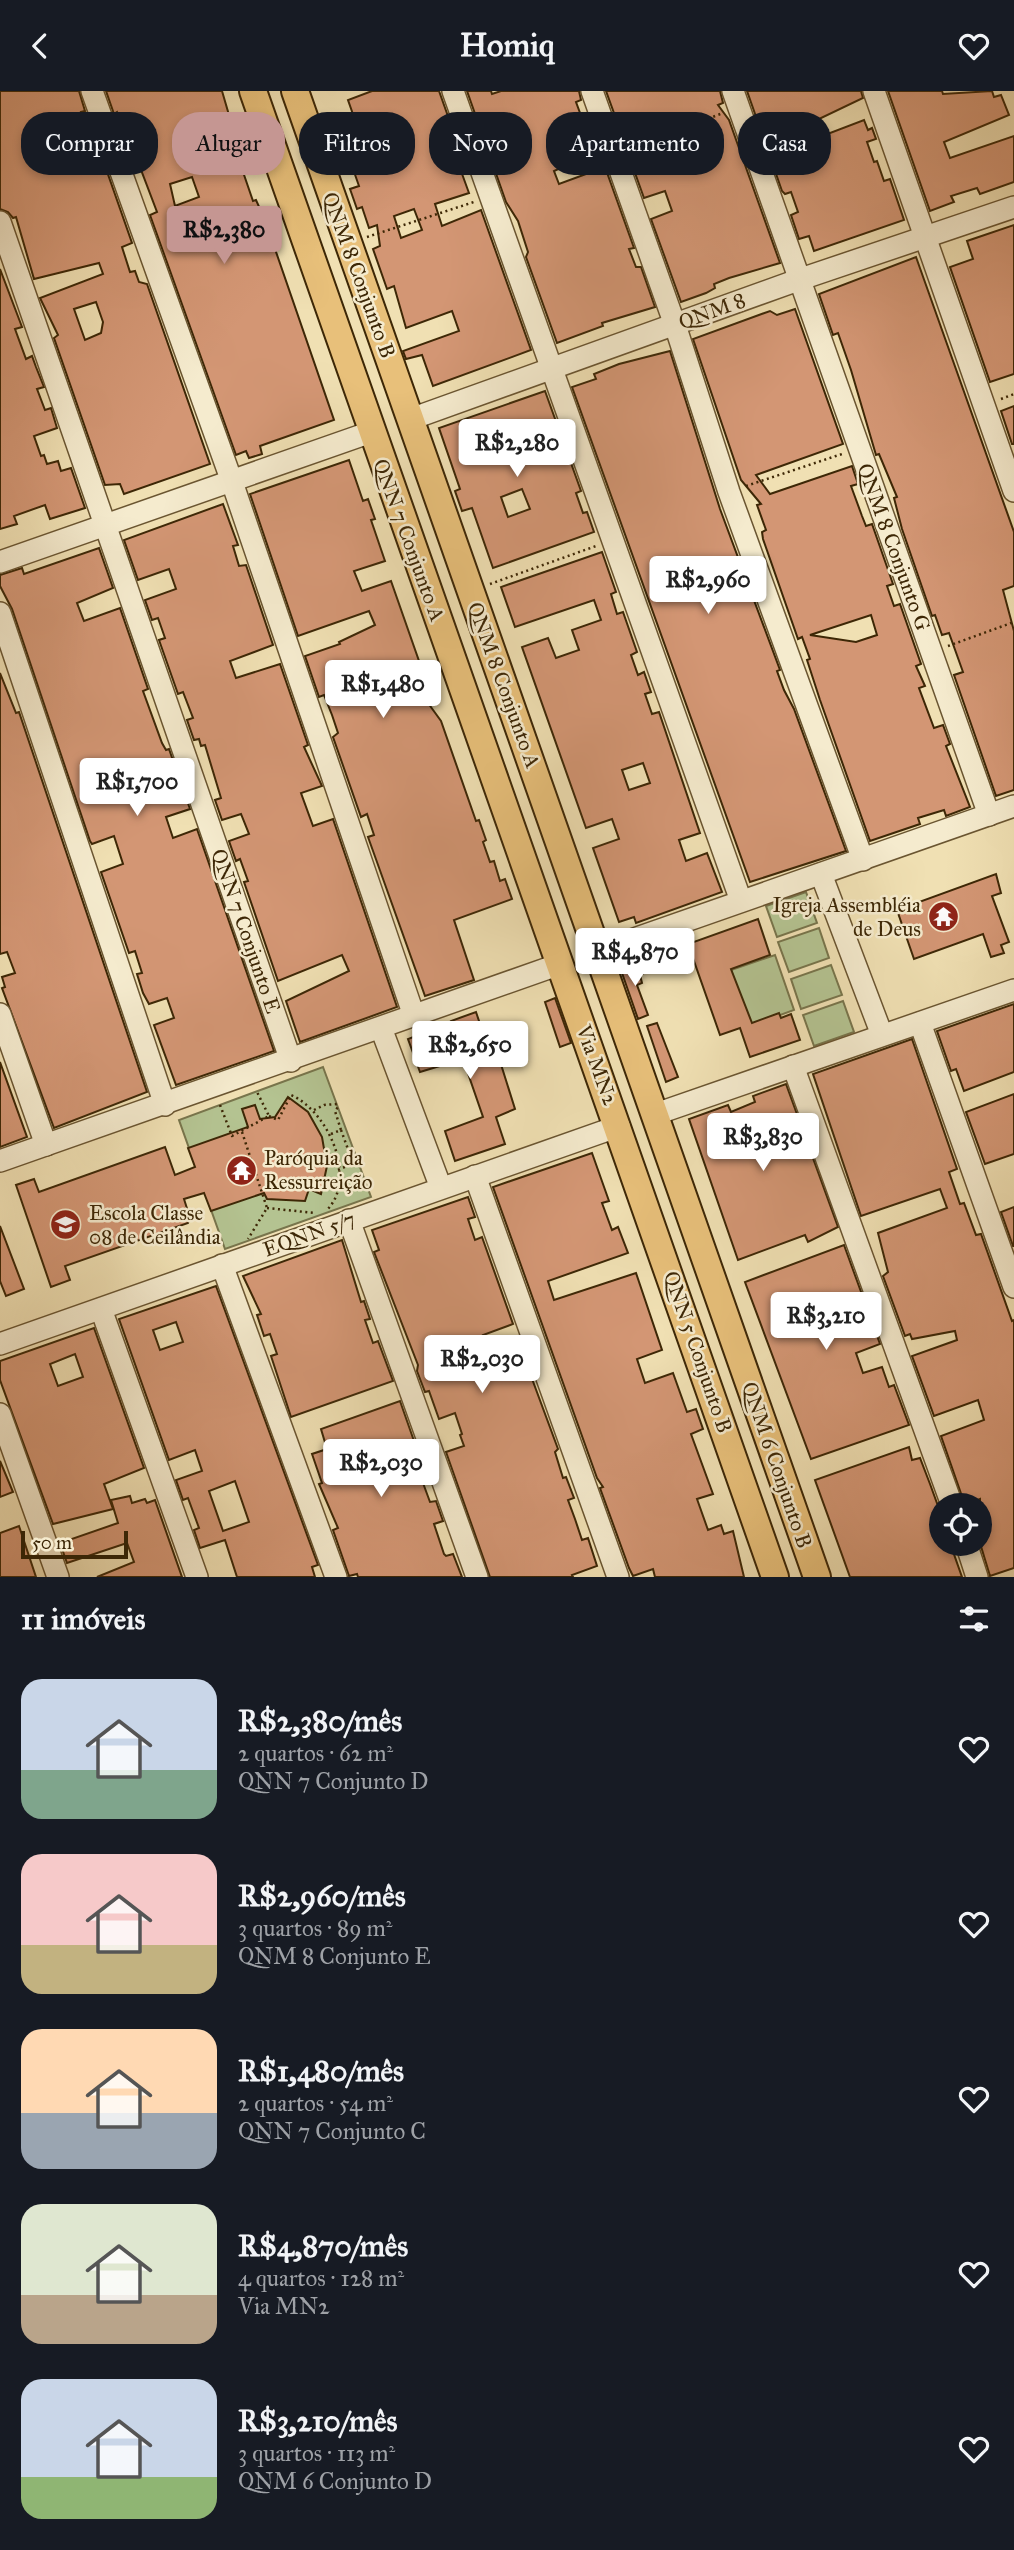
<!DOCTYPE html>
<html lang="pt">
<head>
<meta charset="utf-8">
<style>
  :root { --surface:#171b24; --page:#20242c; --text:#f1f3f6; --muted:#9ea1a6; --accent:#c59692 }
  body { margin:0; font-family:"IM FELL Great Primer",serif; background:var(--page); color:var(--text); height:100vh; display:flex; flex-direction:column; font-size:26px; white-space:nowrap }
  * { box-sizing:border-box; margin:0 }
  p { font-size:23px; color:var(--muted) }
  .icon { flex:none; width:38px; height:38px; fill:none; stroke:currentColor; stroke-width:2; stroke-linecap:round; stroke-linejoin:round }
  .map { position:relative; height:1486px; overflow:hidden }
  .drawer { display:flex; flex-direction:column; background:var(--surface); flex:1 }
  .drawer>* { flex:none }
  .banner { position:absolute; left:21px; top:21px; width:973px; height:63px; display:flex; gap:14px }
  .buttons { position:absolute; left:929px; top:1402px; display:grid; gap:14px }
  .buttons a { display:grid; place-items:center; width:63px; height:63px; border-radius:50%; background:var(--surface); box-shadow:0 4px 10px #0003; font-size:35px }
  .scale { position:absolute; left:21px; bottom:18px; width:107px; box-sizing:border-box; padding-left:7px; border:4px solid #3d2706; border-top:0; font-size:19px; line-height:24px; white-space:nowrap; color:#3d2706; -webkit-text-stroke:5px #f5ebce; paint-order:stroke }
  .price { position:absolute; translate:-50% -60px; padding:0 16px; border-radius:7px; background:#fff; color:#222; font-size:23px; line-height:46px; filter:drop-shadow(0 2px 4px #0008) }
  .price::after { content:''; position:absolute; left:50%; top:42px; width:21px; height:16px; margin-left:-10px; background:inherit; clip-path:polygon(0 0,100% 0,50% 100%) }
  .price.active { background:var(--accent); color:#111 }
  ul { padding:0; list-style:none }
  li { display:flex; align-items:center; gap:21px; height:175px; padding:0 21px }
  li span { display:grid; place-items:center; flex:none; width:196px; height:140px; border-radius:21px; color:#555 }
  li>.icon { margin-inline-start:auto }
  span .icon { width:84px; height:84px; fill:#fffc; stroke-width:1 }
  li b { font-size:30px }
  h2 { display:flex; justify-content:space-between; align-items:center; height:84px; padding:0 21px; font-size:30px }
  .chip { padding:0 24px; border-radius:28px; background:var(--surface); box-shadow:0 4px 10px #0003; font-size:24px; line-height:63px }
  .chip.active { background:var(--accent); color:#111 }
  header { display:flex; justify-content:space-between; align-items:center; height:91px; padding:0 21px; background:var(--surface); font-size:32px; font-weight:700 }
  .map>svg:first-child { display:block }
  .green { fill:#b4c391; stroke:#78754c; stroke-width:2 }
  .building { fill:#d39674; stroke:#3d2706; stroke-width:2; fill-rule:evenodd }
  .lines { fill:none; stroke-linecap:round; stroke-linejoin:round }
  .minor-casing { stroke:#6a5531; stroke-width:24 }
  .major-casing { stroke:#3d2706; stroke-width:30 }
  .path { stroke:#3d2706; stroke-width:2.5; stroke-dasharray:2 3.5; stroke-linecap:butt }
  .minor { stroke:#f5ebce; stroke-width:21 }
  .major { stroke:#e8c07a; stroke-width:26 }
  .labels { text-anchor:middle; stroke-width:5; stroke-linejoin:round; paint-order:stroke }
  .street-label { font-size:21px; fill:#3d2706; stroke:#f5ebce }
  .poi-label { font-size:21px; fill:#3d2706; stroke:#f5ebce; text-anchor:start }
</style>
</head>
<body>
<header><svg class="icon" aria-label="back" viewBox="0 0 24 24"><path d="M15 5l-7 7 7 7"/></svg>Homiq<svg class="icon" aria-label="heart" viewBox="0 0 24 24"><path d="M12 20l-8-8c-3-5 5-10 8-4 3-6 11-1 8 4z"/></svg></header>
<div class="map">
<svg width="1014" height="1486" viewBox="0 0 1014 1486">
  <rect width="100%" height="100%" fill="#f0e0b3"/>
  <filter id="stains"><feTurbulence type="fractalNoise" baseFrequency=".00286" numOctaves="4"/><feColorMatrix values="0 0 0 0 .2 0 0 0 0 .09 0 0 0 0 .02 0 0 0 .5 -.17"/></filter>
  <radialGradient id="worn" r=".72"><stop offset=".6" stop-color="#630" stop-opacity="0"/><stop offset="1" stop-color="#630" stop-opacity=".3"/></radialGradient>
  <g class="green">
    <polygon points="806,801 817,832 777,846 766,815"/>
    <polygon points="819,837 829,867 789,881 778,851"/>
    <polygon points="775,864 794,919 750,935 731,879"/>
    <polygon points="831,874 842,904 801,918 791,888"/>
    <polygon points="843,910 854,941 814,955 803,924"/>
    <polygon points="323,976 371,1106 225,1158 179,1029"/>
  </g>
  <g class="building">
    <path d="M 0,0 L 79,0 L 85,20 L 81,21 L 93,54 L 97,52 L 132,152 L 122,156 L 130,181 L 135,180 L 139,191 L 147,193 L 210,373 L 124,403 L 120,393 L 105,394 L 54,247 L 58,244 L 40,207 L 103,183 L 99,172 L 34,188 L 16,126 L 13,127 L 8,121 L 0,118 ZM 96,211 L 103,231 L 101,242 L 85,249 L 74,218 Z"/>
    <path d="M 106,0 L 222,0 L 236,48 L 240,47 L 246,61 L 240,63 L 245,77 L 242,78 L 253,110 L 256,109 L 265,129 L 334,329 L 260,355 L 262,363 L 249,367 L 246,360 L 236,364 L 150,124 L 157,121 L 130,50 L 117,21 L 114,23 ZM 192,86 L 199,106 L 175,115 L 170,93 Z"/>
    <path d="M 372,0 L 439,0 L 460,59 L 462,68 L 457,69 L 469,102 L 435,113 L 442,135 L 481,119 L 531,259 L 433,295 L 422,264 L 406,268 L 403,260 L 459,240 L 452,220 L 406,237 L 394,195 L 387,198 L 373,158 L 380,155 L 377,134 L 369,137 L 362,116 L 357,118 L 350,98 L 359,95 L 345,55 L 338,57 L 331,37 L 355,29 L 348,9 ZM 414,118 L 422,139 L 401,147 L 394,125 Z"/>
    <polygon points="467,0 491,0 492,3 501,0 579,0 581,9 576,11 586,38 591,36 599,59 554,80 559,93 605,76 634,157 629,158 636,176 641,176 655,216 602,232 603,235 557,252 526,166 528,161 518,130 506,111"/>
    <polygon points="606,0 720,0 723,12 718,14 729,29 780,172 729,187 714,193 715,197 706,202 681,211 651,128 672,120 665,100 644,107 630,68 701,42 683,39 679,27 623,47"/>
    <polygon points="747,0 861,0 863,7 798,38 804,52 864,29 868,39 872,37 876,48 867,51 874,71 877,70 884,90 890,88 904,129 814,160 809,145 799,148 791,124 798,121 791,101 785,103 782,100"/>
    <polygon points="888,0 942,0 943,3 992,0 994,6 1001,4 1009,24 944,51 950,67 1014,45 1014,91 980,103 977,97 951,105 954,111 930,120"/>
    <polygon points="1014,134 1014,283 990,291 950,176 973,168 967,150"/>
    <polygon points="916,166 1014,441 1014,495 1003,499 1014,540 1014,699 996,705 954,584 963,581 949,542 942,544 935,524 932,525 902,438 894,407 897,406 879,363 876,364 851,279 838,242 833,244 819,203"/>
    <polygon points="0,178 22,236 15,238 26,268 32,265 36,276 44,296 37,298 45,319 51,317 57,337 34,345 41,365 44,364 47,373 58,370 61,380 71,377 85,417 50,428 45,414 14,425 17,433 0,438"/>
    <path d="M 795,218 L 843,353 L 756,384 L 770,403 L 852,375 L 858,393 L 851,395 L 862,425 L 866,435 L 872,433 L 893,493 L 887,495 L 894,515 L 900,513 L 921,573 L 916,575 L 925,595 L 919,597 L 934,637 L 943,634 L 950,653 L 946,655 L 970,716 L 946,725 L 944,719 L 918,727 L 920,733 L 870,750 L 820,609 L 807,569 L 810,568 L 802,546 L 798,548 L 763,448 L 762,441 L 766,439 L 757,414 L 761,413 L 741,389 L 693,248 L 770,220 L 777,224 ZM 871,524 L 877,544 L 856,551 L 810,544 Z"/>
    <polygon points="670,260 720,418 780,579 777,580 784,599 794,618 846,760 750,791 572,296 596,288 594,283 619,273"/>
    <path d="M 545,300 L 581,400 L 576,402 L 583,422 L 587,421 L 594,441 L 493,477 L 472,417 L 462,420 L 455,400 L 460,398 L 439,337 ZM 522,398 L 530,418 L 508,426 L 501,406 Z"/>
    <polygon points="1014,315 1014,353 1012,353 1001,320"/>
    <polygon points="349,369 363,410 368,408 375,428 371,429 385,470 354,480 362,500 391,490 433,610 428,612 441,630 476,730 479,729 486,749 483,751 490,771 494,770 500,790 505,788 512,808 454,829 474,889 425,905 368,746 374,744 367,723 361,726 333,646 338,642 332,624 324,604 319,606 305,565 340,553 339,551 375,534 369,520 298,545 250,403"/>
    <polygon points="223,413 238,454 233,455 239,475 246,474 273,554 230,570 236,587 280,573 308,654 304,656 322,695 301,702 313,735 333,728 397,916 300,951 286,910 349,880 342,864 278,890 244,791 248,790 240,768 236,770 229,750 249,743 241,723 222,729 215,709 221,707 205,654 201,655 199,648 194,649 187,629 193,627 183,601 178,603 159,549 165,547 158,527 152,529 145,509 176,498 169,478 138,489 124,449"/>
    <polygon points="99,457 113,497 77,512 84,530 120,517 148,598 143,600 162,652 166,659 169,658 190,718 166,726 173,747 197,738 274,960 176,994 154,934 174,927 167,907 149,913 143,902 137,883 142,882 135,860 129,862 101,781 123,773 114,745 92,753 90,750 12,518 0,495 0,484 22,477 24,483"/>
    <path d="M 602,461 L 616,501 L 611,503 L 617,523 L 623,521 L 637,561 L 631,564 L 638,584 L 644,581 L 651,601 L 645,603 L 652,623 L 659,621 L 700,742 L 679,749 L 686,770 L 707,762 L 722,801 L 636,832 L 634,826 L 619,831 L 593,757 L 619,748 L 612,728 L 586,737 L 522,556 L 548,547 L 556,567 L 579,559 L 572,539 L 601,529 L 594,509 L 515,536 L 501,496 ZM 643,672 L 650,692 L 629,699 L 622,679 Z"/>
    <polygon points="0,582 16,622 19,621 147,1001 54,1037 2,897 5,896 2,886 15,882 7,861 0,863"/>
    <polygon points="996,783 1001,802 992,805 1009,851 1001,854 1004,862 991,866 983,843 914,868 897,819"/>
    <polygon points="758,828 770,864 731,878 752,932 779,922 781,927 791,923 800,949 750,966 740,937 720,944 688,853"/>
    <polygon points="640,872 644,882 640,884 642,892 637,894 648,924 638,928 621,879"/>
    <polygon points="555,907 571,952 560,956 545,911"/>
    <polygon points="1014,913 1014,981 964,1000 956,978 951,980 937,940"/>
    <polygon points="476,921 487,954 494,951 515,1018 496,1026 505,1053 455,1070 445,1040 483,1026 463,968 420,981 408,948 421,943 422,947 453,936 451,930"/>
    <polygon points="657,932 678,986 666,991 647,935"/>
    <polygon points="912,948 957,1078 949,1081 960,1113 964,1112 976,1144 981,1143 1012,1230 1014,1229 1014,1477 990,1485 980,1452 980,1408 965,1414 941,1345 984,1329 978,1309 934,1325 912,1265 957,1249 955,1240 912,1248 910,1243 905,1245 883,1185 888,1181 878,1142 947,1117 940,1098 861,1125 813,983"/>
    <polygon points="0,971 27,1046 0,1056"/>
    <polygon points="786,993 838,1136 808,1151 805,1144 738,1169 689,1028 728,1014 731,1021 755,1011 753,1005"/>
    <polygon points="1014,1003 1014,1063 985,1073 966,1021"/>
    <polygon points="288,1006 308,1021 322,1046 327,1075 321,1103 309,1098 305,1110 267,1108 264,1102 211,1120 204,1102 184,1108 190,1127 188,1132 65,1175 70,1189 51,1196 16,1094 34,1088 39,1101 165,1056 175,1084 195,1076 188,1057 248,1036 242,1018 255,1014 260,1028 275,1026"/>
    <polygon points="592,1062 609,1110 602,1112 612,1139 618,1136 628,1162 548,1190 554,1209 636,1182 662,1259 637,1268 645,1292 673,1282 687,1321 696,1318 703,1338 691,1343 713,1403 697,1408 708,1439 721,1434 724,1443 733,1440 744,1486 655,1486 653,1478 633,1485 629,1477 600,1397 603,1396 597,1387 493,1096"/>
    <polygon points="468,1106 475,1126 468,1128 475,1149 482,1146 513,1233 483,1244 501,1286 528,1277 558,1358 555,1361 563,1387 566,1386 574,1407 568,1409 575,1428 582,1449 588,1447 597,1475 572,1484 573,1486 490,1486 446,1361 464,1355 460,1344 462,1343 455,1322 439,1328 429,1300 425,1301 417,1280 418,1274 374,1161 379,1159 372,1139"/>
    <polygon points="1014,1116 1014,1155 1013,1155 1001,1121"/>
    <polygon points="0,1135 24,1198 6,1205 0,1190"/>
    <polygon points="342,1149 361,1211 364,1210 370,1228 365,1229 373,1252 378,1250 393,1290 291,1326 271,1265 277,1263 270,1243 264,1245 257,1224 261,1223 243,1185"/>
    <polygon points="844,1154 880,1253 856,1262 863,1282 882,1276 889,1296 894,1294 909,1334 811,1368 745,1191"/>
    <path d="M 216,1195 L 318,1474 L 312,1476 L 315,1486 L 237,1486 L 225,1449 L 200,1457 L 194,1439 L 199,1437 L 188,1407 L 183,1409 L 176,1389 L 202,1380 L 195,1359 L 169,1369 L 119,1228 ZM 176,1231 L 183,1251 L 160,1259 L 153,1239 ZM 235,1390 L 249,1431 L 223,1440 L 209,1400 Z"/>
    <path d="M 94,1237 L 144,1377 L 104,1393 L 113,1418 L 53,1433 L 0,1289 L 0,1270 ZM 75,1263 L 83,1286 L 58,1295 L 50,1273 Z"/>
    <polygon points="400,1310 414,1350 409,1353 423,1392 430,1411 436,1410 443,1430 434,1433 444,1463 446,1465 453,1463 462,1486 358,1486 357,1483 349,1485 333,1439 338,1437 319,1393 322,1392 312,1363 327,1358 321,1338"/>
    <polygon points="909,1356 912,1369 920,1367 930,1393 942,1426 942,1452 950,1452 962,1486 850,1486 815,1389"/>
    <polygon points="0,1370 13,1401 0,1406"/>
    <polygon points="130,1405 132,1412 145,1408 147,1412 155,1409 182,1486 97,1486 134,1471 127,1452 67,1472 60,1452 118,1432 111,1409"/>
    <polygon points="19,1435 36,1486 0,1486 0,1442"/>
  </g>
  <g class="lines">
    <defs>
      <g id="minor">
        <polyline points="92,0 231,388 414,925"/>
        <polyline points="453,0 741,810"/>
        <polyline points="592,0 675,234 729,401 863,769"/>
        <polyline points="733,0 989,724"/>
        <polyline points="874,0 1014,400"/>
        <polyline points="0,131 291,970"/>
        <polyline points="411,328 798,189 1014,116"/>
        <polyline points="0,471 371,341"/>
        <polyline points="0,522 165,1014"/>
        <polyline points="821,783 882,944"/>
        <polyline points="597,861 1014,715"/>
        <polyline points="0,923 46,1054"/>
        <polyline points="920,932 1014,1196"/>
        <polyline points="381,937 441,1097"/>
        <polyline points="793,975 952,1414"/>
        <polyline points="653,1024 1014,899"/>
        <polyline points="0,1070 560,873"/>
        <polyline points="475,1085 618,1486"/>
        <polyline points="349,1129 477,1486"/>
        <polyline points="222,1174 336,1486"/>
        <polyline points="101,1218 197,1486"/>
        <polyline points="0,1253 619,1035"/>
        <polyline points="0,1323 58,1486"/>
        <polyline points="966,1452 977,1486"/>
      </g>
      <g id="major">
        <polyline points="253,0 775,1486"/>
        <polyline points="295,0 817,1486"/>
      </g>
    </defs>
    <use href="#minor" class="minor-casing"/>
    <use href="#major" class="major-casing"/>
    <g class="path">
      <polyline points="631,57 723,22"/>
      <polyline points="367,146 474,111"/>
      <polyline points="1001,308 1014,303"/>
      <polyline points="746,395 842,363"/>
      <polyline points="490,493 596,455"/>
      <polyline points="948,555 1014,531"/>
      <polyline points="220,1014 232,1045 269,1025 257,1001"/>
      <polyline points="314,1019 324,1014 337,1013"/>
      <path d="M 269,1025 L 278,1029 L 291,1004 C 328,1020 358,1087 327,1119"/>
      <polyline points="341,1039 349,1061 355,1062"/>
      <polyline points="242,1041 267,1117 248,1148"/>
      <polyline points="331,1043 341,1039 335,1020 338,1016"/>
      <polyline points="338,1079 347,1075 355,1064"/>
      <polyline points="267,1117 315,1122"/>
    </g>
    <use href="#minor" class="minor"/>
    <use href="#major" class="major"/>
  </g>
  <defs>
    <symbol id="temple-disc" viewBox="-11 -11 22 22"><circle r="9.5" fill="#8f2418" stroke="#f5ebce"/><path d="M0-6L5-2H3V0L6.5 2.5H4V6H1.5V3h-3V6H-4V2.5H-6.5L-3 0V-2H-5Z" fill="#fff"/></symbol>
    <symbol id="school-disc" viewBox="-11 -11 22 22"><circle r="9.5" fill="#8f2418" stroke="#f5ebce"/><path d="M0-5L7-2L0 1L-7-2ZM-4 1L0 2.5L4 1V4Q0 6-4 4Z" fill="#fff"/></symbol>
  </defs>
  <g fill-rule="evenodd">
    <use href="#temple-disc" x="926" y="808" width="35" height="35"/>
    <use href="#temple-disc" x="224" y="1062" width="35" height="35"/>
    <use href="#school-disc" x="48" y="1116" width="35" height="35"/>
  </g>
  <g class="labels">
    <g class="street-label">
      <text transform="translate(359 184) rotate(70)" y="7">QNM 8 Conjunto B</text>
      <text transform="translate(712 220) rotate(-20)" y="7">QNM 8</text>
      <text transform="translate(409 449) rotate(70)" y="7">QNN 7 Conjunto A</text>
      <text transform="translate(894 456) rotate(70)" y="7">QNM 8 Conjunto G</text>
      <text transform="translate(504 594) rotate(70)" y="7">QNM 8 Conjunto A</text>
      <text transform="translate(246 840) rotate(71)" y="7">QNN 7 Conjunto E</text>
      <text transform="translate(597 974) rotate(70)" y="7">Via MN2</text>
      <text transform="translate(309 1143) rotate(-20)" y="7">EQNN 5/7</text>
      <text transform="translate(698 1261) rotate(71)" y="7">QNN 5 Conjunto B</text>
      <text transform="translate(777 1374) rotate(71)" y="7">QNM 6 Conjunto B</text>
    </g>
    <g class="poi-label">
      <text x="921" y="821" text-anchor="end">Igreja Assembléia<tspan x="921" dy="24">de Deus</tspan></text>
      <text x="264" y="1074">Paróquia da<tspan x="264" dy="24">Ressurreição</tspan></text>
      <text x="89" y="1129">Escola Classe<tspan x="89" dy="24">08 de Ceilândia</tspan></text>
    </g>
  </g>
  <rect width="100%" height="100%" filter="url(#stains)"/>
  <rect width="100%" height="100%" fill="url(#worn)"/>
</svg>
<div class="buttons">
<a><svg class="icon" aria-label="locate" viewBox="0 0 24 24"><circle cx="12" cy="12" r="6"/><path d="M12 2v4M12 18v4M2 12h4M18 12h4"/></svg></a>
</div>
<div class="scale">50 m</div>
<b class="price active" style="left:224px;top:175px">R$2,380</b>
<b class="price" style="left:517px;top:388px">R$2,280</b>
<b class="price" style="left:708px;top:525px">R$2,960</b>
<b class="price" style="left:383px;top:629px">R$1,480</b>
<b class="price" style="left:137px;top:727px">R$1,700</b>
<b class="price" style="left:635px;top:897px">R$4,870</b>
<b class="price" style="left:470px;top:990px">R$2,650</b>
<b class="price" style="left:763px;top:1082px">R$3,830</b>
<b class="price" style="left:826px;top:1261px">R$3,210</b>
<b class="price" style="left:482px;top:1304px">R$2,030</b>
<b class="price" style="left:381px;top:1408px">R$2,030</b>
<div class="banner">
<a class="chip">Comprar</a>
<a class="chip active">Alugar</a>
<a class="chip">Filtros</a>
<a class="chip">Novo</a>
<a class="chip">Apartamento</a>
<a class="chip">Casa</a>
</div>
</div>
<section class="drawer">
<h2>11 imóveis<svg class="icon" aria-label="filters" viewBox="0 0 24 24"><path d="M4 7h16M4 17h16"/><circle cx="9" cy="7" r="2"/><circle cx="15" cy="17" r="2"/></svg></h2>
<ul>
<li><span style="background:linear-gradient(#c9d6e8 65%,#7fa58c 0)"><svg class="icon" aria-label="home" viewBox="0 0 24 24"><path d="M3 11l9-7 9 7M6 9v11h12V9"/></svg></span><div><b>R$2,380/mês</b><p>2 quartos · 62 m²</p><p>QNN 7 Conjunto D</p></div><svg class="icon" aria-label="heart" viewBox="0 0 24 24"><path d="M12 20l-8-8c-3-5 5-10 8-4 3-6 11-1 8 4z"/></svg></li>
<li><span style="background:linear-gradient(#f6c9c9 65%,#c2b280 0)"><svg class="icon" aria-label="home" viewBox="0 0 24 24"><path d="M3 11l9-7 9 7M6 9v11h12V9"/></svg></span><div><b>R$2,960/mês</b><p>3 quartos · 89 m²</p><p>QNM 8 Conjunto E</p></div><svg class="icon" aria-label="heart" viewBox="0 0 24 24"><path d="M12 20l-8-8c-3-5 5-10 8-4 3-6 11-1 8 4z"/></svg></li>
<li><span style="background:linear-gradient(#ffd9b3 60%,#9aa5b1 0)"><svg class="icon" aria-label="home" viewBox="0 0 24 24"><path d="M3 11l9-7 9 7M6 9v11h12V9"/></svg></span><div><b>R$1,480/mês</b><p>2 quartos · 54 m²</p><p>QNN 7 Conjunto C</p></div><svg class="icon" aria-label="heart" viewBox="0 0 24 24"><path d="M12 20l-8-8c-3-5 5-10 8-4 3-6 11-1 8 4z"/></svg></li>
<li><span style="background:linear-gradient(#dfe7d0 65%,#b9a48a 0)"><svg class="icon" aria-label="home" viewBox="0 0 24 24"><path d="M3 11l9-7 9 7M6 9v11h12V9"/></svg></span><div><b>R$4,870/mês</b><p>4 quartos · 128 m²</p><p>Via MN2</p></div><svg class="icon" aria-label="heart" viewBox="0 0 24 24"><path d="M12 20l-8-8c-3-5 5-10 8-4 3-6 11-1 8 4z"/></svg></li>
<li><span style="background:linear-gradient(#c9d6e8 70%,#8fb573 0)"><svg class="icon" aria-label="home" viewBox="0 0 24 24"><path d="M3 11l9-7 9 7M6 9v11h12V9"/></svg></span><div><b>R$3,210/mês</b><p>3 quartos · 113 m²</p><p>QNM 6 Conjunto D</p></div><svg class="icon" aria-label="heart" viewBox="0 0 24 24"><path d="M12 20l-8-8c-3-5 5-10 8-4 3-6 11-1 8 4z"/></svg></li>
</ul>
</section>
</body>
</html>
